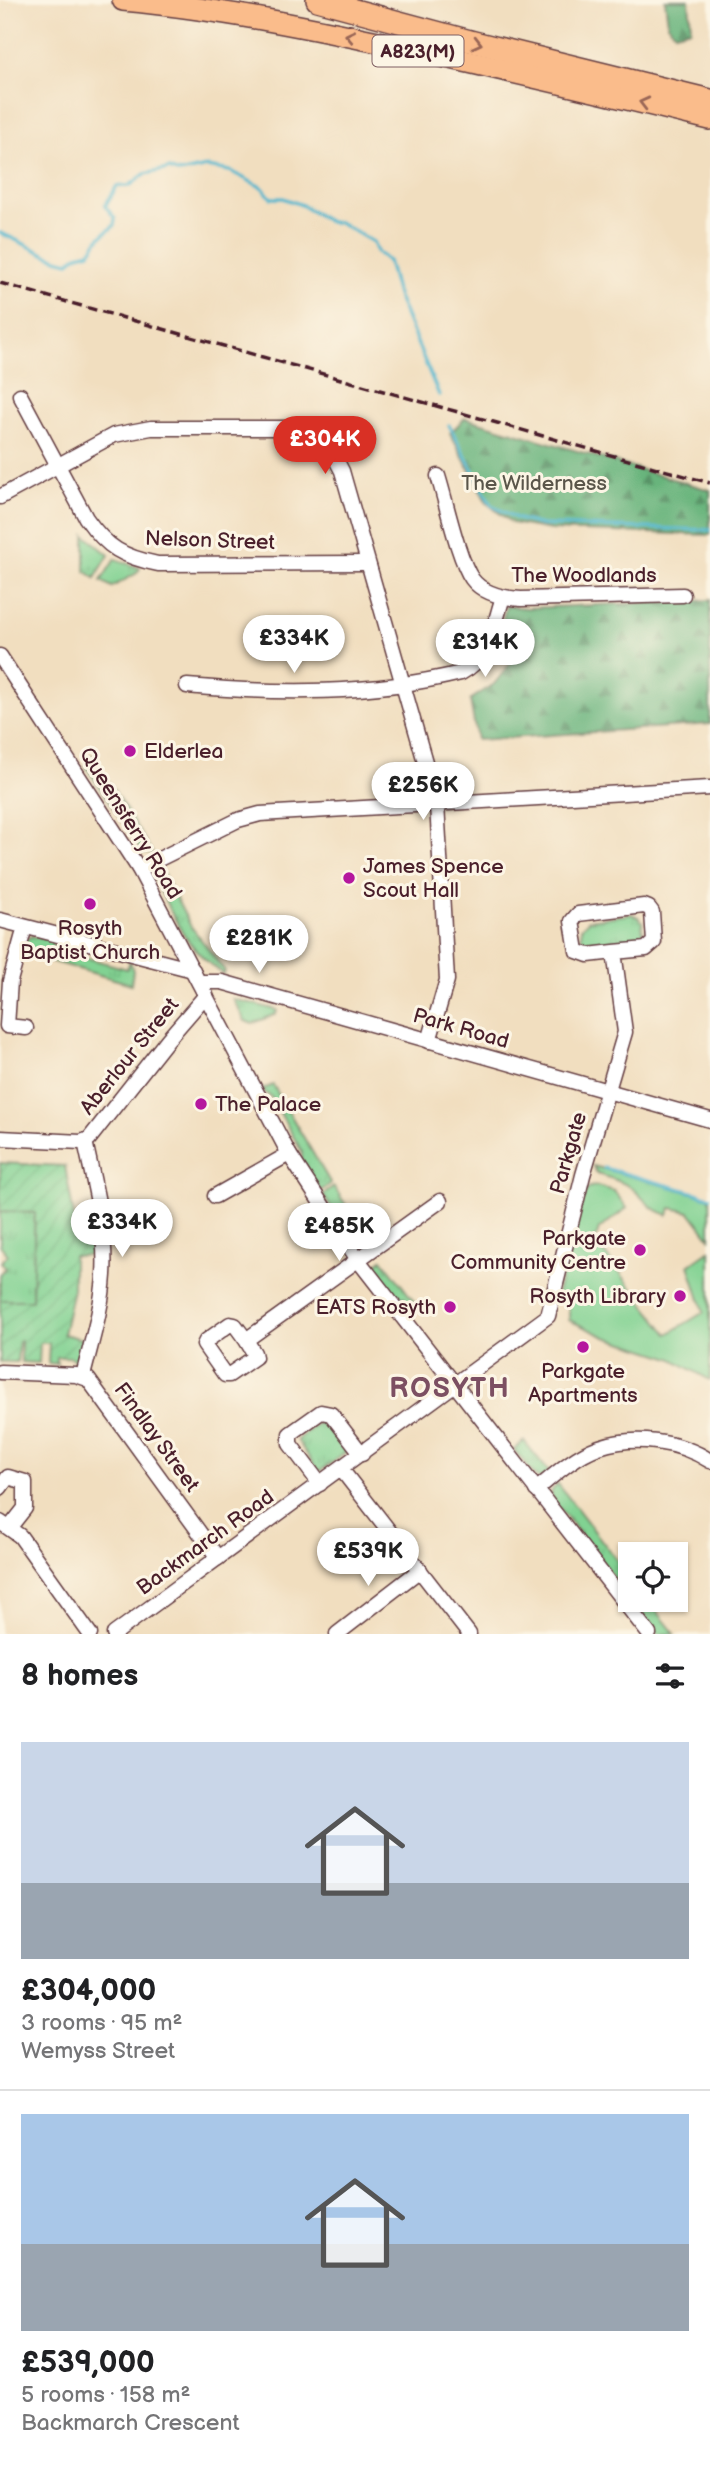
<!DOCTYPE html>
<html lang="en">
<head>
<meta charset="utf-8">
<style>
  :root { --surface:#fff; --page:#f6f6f6; --text:#202124; --muted:#757577; --line:#e0e0e0; --accent:#d93025 }
  body { margin:0; font-family:"Balsamiq Sans",sans-serif; background:var(--page); color:var(--text); height:100vh; display:flex; flex-direction:column; font-size:26px; white-space:nowrap }
  * { box-sizing:border-box; margin:0 }
  p { font-size:23px; color:var(--muted) }
  .icon { flex:none; width:38px; height:38px; fill:none; stroke:currentColor; stroke-width:2; stroke-linecap:round; stroke-linejoin:round }
  .map { position:relative; height:1634px; overflow:hidden }
  .sheet { display:flex; flex-direction:column; background:var(--surface); flex:1 }
  .sheet>* { flex:none }
  .buttons { position:absolute; left:618px; top:1542px; display:grid; gap:14px }
  .buttons a { display:grid; place-items:center; width:70px; height:70px; border-radius:0px; background:var(--surface); box-shadow:0 2px 5px #0004; font-size:35px }
  .price { position:absolute; translate:-50% -60px; padding:0 16px; border-radius:24px; background:#fff; color:#222; font-size:23px; line-height:46px; filter:drop-shadow(0 2px 4px #0008) }
  .price::after { content:''; position:absolute; left:50%; top:42px; width:21px; height:16px; margin-left:-10px; background:inherit; clip-path:polygon(0 0,100% 0,50% 100%) }
  .price.on { background:var(--accent); color:#fff }
  ul { padding:0; list-style:none }
  li { display:grid; align-content:center; gap:14px; height:371px; padding:0 21px }
  li+li { border-top:2px solid var(--line) }
  li span { display:grid; place-items:center; height:217px; border-radius:0px; color:#555 }
  li>.icon { margin-inline-start:auto }
  span .icon { width:126px; height:126px; fill:#fffc; stroke-width:1 }
  li b { font-size:30px }
  h2 { display:flex; justify-content:space-between; align-items:center; height:84px; padding:0 21px; font-size:30px }
  .map>svg:first-child { display:block }
  .grass { fill:url(#grass-tufts); stroke:#66785e; stroke-width:2 }
  .forest { fill:url(#forest-firs); stroke:#596a54; stroke-width:2 }
  .park { fill:#81d292; stroke:#66785e; stroke-width:2 }
  .garden { fill:url(#garden-furrows); stroke:#66785e; stroke-width:2 }
  .lines { fill:none; stroke-linecap:round; stroke-linejoin:round }
  .stream { stroke:#4eb5cd; stroke-width:3.5 }
  .minor-casing { stroke:#633c41; stroke-width:17 }
  .highway-casing { stroke:#633c41; stroke-width:24 }
  .minor { stroke:#fff; stroke-width:14 }
  .highway { stroke:#fabc8b; stroke-width:21 }
  .rail { stroke:#4a1f2b; stroke-width:3.5; stroke-dasharray:10 5; stroke-linecap:butt }
  .oneway { stroke:#996656 }
  .poi-dot { fill:#b5179e; stroke:#fcf5e5; stroke-width:2.5 }
  .labels { text-anchor:middle; stroke-width:6; stroke-linejoin:round; paint-order:stroke }
  .shield { fill:#fcf5e5; stroke:#7f5f63; stroke-width:2 }
  .shield-label { font-size:19px; font-weight:bold; fill:#4a1f2b }
  .park-label { font-size:21px; fill:#5a554a; stroke:#fcf5e5 }
  .street-label { font-size:21px; fill:#4a1f2b; stroke:#fcf5e5 }
  .poi-label { font-size:21px; fill:#4a1f2b; stroke:#fcf5e5; text-anchor:start }
  .district-label { font-size:28px; font-weight:bold; letter-spacing:2px; fill:#7c4f62; stroke:#fcf5e5 }
</style>
</head>
<body>
<div class="map">
<svg width="710" height="1634" viewBox="0 0 710 1634">
  <defs>
    <pattern id="grass-tufts" width="24" height="20" patternUnits="userSpaceOnUse" patternTransform="scale(1.75)"><rect width="24" height="20" fill="#81d292"/><path d="M3 7l-1-3M5 7V3M7 7l1-3M15 17l-1-3M17 17v-4M19 17l1-3" fill="none" stroke="#71b47e"/></pattern>
    <pattern id="forest-firs" width="22" height="20" patternUnits="userSpaceOnUse" patternTransform="scale(1.75)"><rect width="22" height="20" fill="#68b47c"/><path d="M5 1l3.5 6h-7zM16 11l3.5 6h-7z" fill="#589266"/></pattern>
    <pattern id="garden-furrows" width="10" height="10" patternUnits="userSpaceOnUse" patternTransform="scale(1.75)"><rect width="10" height="10" fill="#81d292"/><path d="M-1 1l2-2M0 10L10 0M9 11l2-2" fill="none" stroke="#71b47e"/></pattern>
  </defs>
  <rect width="100%" height="100%" fill="#fcf5e5"/>
  <filter id="ink" filterUnits="userSpaceOnUse"><feTurbulence type="fractalNoise" baseFrequency=".0143" numOctaves="2"/><feDisplacementMap in="SourceGraphic" scale="14" xChannelSelector="R" yChannelSelector="G"/><feConvolveMatrix kernelMatrix="1 2 1 2 8 2 1 2 1" color-interpolation-filters="sRGB"/></filter>
  <filter id="wash" filterUnits="userSpaceOnUse"><feTurbulence type="fractalNoise" baseFrequency=".00686" numOctaves="4" result="noise"/><feDisplacementMap in="SourceGraphic" scale="28" xChannelSelector="R" yChannelSelector="G"/><feGaussianBlur stdDeviation="1.57" result="paint"/><feColorMatrix in="noise" values="0 0 0 0 0 0 0 0 0 0 0 0 0 0 0 0 0 1.4 0 .05"/><feComposite in="paint" operator="in"/></filter>
  <g filter="url(#wash)">
    <rect width="100%" height="100%" fill="#f1debf"/>
    <g class="grass">
      <polygon points="85,535 109,555 95,578 85,571"/>
      <polygon points="115,559 140,568 137,573 112,587 101,581"/>
      <polygon points="92,755 153,854 143,853 86,767 87,760"/>
      <path d="M 159,866 L 190,925 L 225,971 L 224,974 C 187,951 173,916 154,879 L 154,874 Z"/>
      <polygon points="632,914 638,917 642,922 643,933 635,941 592,946 582,939 581,928 589,920"/>
      <polygon points="31,936 53,940 52,948 127,969 130,961 133,971 131,984 22,953 26,940"/>
      <polygon points="233,999 277,1010 276,1014 252,1024 245,1021"/>
      <polygon points="273,1085 331,1184 320,1191 302,1162 302,1152 271,1097 261,1090"/>
      <polygon points="334,1187 368,1238 356,1246 323,1195"/>
      <polygon points="0,1211 35,1213 32,1301 0,1300 0,1273 6,1268 1,1262 8,1255 0,1245"/>
      <polygon points="382,1259 416,1304 412,1307 404,1297 398,1302 372,1268"/>
      <polygon points="323,1419 326,1419 350,1449 319,1472 297,1440"/>
      <polygon points="524,1441 549,1472 541,1478 537,1478 514,1450"/>
      <polygon points="558,1484 630,1577 630,1598 551,1497 552,1490"/>
      <polygon points="631,1600 648,1600 675,1634 658,1634"/>
    </g>
    <g class="forest">
      <polygon points="665,0 689,0 691,29 675,33 668,24"/>
      <polygon points="465,418 710,490 710,535 551,530 512,523 487,503 450,433"/>
      <polygon points="710,600 710,724 477,740 470,700 494,684 518,653 497,640 506,606 527,608"/>
    </g>
    <g class="park">
      <path d="M 593,1166 L 710,1198 L 710,1238 L 690,1212 L 671,1208 L 668,1215 C 646,1207 649,1203 633,1189 C 623,1181 609,1178 597,1174 Z"/>
      <polygon points="597,1186 614,1191 627,1208 599,1229 595,1241 668,1334 704,1312 689,1265 710,1250 710,1380 671,1358 606,1337 569,1320 569,1309 557,1292 585,1192 590,1187"/>
    </g>
    <polygon class="garden" points="0,1163 65,1166 77,1234 85,1233 85,1246 94,1247 95,1255 73,1256 73,1289 63,1334 83,1339 77,1363 71,1357 57,1357 57,1364 48,1363 49,1343 40,1343 39,1363 21,1362 21,1340 19,1341 17,1362 0,1362 0,1300 32,1300 35,1213 0,1211"/>
    <g class="lines">
      <g class="stream">
        <path d="M 0,233 C 24,242 44,257 69,262 L 78,255 L 90,252 L 100,237 L 114,226 L 115,218 L 105,206 L 117,186 L 129,186 L 145,174 L 169,169 L 179,173 L 207,167 L 230,171 L 263,188 L 271,198 L 283,198 L 302,205 L 329,222 L 340,223 L 373,242 L 377,252 L 388,261 L 397,295 L 439,395"/>
        <polyline points="449,425 491,505 518,519 541,525 710,530"/>
        <polyline points="604,1168 710,1197"/>
      </g>
    </g>
  </g>
  <g filter="url(#ink)">
    <g class="lines">
      <defs>
        <g id="minor">
          <path d="M 20,395 L 86,518 C 107,548 123,557 158,564 L 367,563"/>
          <path d="M 438,476 C 446,501 458,559 472,579 C 483,594 504,598 521,599 L 683,595"/>
          <path d="M 0,497 L 114,435 L 151,428 L 285,428 C 315,434 329,443 342,471 L 437,804 L 447,980 L 429,1041"/>
          <polyline points="0,656 139,869 289,1154 358,1260 649,1634"/>
          <path d="M 187,686 C 279,694 371,695 461,673 C 490,658 493,627 503,597"/>
          <polyline points="139,869 238,820 260,814 710,788"/>
          <polyline points="0,920 193,970"/>
          <polyline points="25,927 10,981 7,1026 26,1028"/>
          <polyline points="199,982 222,982 710,1120"/>
          <polyline points="0,1138 81,1142 89,1139 168,1039 206,995"/>
          <polyline points="215,1196 289,1154"/>
          <polyline points="246,1340 235,1325 230,1324 206,1341 204,1345 225,1375 229,1375 255,1357 254,1353 246,1340 440,1201"/>
          <polyline points="0,1372 76,1375 88,1379 218,1558"/>
          <path d="M 83,1376 C 91,1343 102,1309 104,1275 C 107,1230 94,1185 85,1141"/>
          <polyline points="341,1469 469,1634"/>
          <polyline points="320,1484 290,1444 290,1434 321,1412 331,1414 362,1454"/>
          <polyline points="0,1488 8,1477 25,1482 25,1508 10,1527"/>
          <path d="M 536,1490 C 555,1474 576,1455 599,1447 C 634,1435 680,1441 710,1461"/>
          <polyline points="0,1522 20,1536 90,1634"/>
          <polyline points="114,1634 548,1316 583,1175 625,1032 614,952 588,955 577,951 572,921 578,914 644,906 649,908 652,912 654,942 646,949 614,952"/>
          <polyline points="337,1634 420,1570"/>
        </g>
        <g id="highway">
          <path d="M 123,0 C 221,9 319,29 415,50 C 514,72 612,95 710,119"/>
          <polyline points="317,0 474,42 710,100"/>
        </g>
      </defs>
      <use href="#minor" class="minor-casing"/>
      <use href="#highway" class="highway-casing"/>
      <use href="#minor" class="minor"/>
      <use href="#highway" class="highway"/>
      <polyline class="rail" points="0,283 710,483"/>
    </g>
    <defs><path id="oneway-chevron" d="M-2-3.5L2.5 0L-2 3.5" fill="none" stroke-width="1.6" stroke-linecap="round" stroke-linejoin="round" transform="scale(1.75)"/></defs>
    <g class="oneway">
      <use href="#oneway-chevron" transform="translate(350 36) rotate(-168)"/>
      <use href="#oneway-chevron" transform="translate(477 43) rotate(14)"/>
      <use href="#oneway-chevron" transform="translate(644 103) rotate(-166)"/>
    </g>
  </g>
  <g class="poi-dot">
    <circle cx="130" cy="751" r="7"/>
    <circle cx="349" cy="878" r="7"/>
    <circle cx="90" cy="904" r="7"/>
    <circle cx="201" cy="1104" r="7"/>
    <circle cx="640" cy="1250" r="7"/>
    <circle cx="680" cy="1296" r="7"/>
    <circle cx="450" cy="1307" r="7"/>
    <circle cx="583" cy="1347" r="7"/>
  </g>
  <g class="labels">
    <rect class="shield" x="372.5" y="35.5" width="91" height="31" rx="5"/>
    <g class="shield-label">
      <text x="418" y="58">A823(M)</text>
    </g>
    <g class="park-label">
      <text x="534" y="490">The Wilderness</text>
    </g>
    <g class="street-label">
      <text transform="translate(210 540) rotate(2)" y="7">Nelson Street</text>
      <text x="584" y="582">The Woodlands</text>
      <text transform="translate(131 823) rotate(58)" y="7">Queensferry Road</text>
      <text transform="translate(461 1028) rotate(16)" y="7">Park Road</text>
      <text transform="translate(129 1056) rotate(-51)" y="7">Aberlour Street</text>
      <text transform="translate(568 1153) rotate(-74)" y="7">Parkgate</text>
      <text transform="translate(157 1437) rotate(54)" y="7">Findlay Street</text>
      <text transform="translate(205 1542) rotate(-36)" y="7">Backmarch Road</text>
    </g>
    <g class="poi-label">
      <text x="144" y="758">Elderlea</text>
      <text x="363" y="873">James Spence<tspan x="363" dy="24">Scout Hall</tspan></text>
      <text x="90" y="935" text-anchor="middle">Rosyth<tspan x="90" dy="24">Baptist Church</tspan></text>
      <text x="215" y="1111">The Palace</text>
      <text x="626" y="1245" text-anchor="end">Parkgate<tspan x="626" dy="24">Community Centre</tspan></text>
      <text x="666" y="1303" text-anchor="end">Rosyth Library</text>
      <text x="436" y="1314" text-anchor="end">EATS Rosyth</text>
      <text x="583" y="1378" text-anchor="middle">Parkgate<tspan x="583" dy="24">Apartments</tspan></text>
    </g>
    <g class="district-label">
      <text x="450" y="1397">ROSYTH</text>
    </g>
  </g>
</svg>
<div class="buttons">
<a><svg class="icon" aria-label="locate" viewBox="0 0 24 24"><circle cx="12" cy="12" r="6"/><path d="M12 2v4M12 18v4M2 12h4M18 12h4"/></svg></a>
</div>
<b class="price on" style="left:325px;top:476px">£304K</b>
<b class="price" style="left:294px;top:675px">£334K</b>
<b class="price" style="left:485px;top:679px">£314K</b>
<b class="price" style="left:423px;top:822px">£256K</b>
<b class="price" style="left:259px;top:975px">£281K</b>
<b class="price" style="left:122px;top:1259px">£334K</b>
<b class="price" style="left:339px;top:1263px">£485K</b>
<b class="price" style="left:368px;top:1588px">£539K</b>
</div>
<section class="sheet">
<h2>8 homes<svg class="icon" aria-label="filters" viewBox="0 0 24 24"><path d="M4 7h16M4 17h16"/><circle cx="9" cy="7" r="2"/><circle cx="15" cy="17" r="2"/></svg></h2>
<ul>
<li><span style="background:linear-gradient(#c9d6e8 65%,#9aa5b1 0)"><svg class="icon" aria-label="home" viewBox="0 0 24 24"><path d="M3 11l9-7 9 7M6 9v11h12V9"/></svg></span><div><b>£304,000</b><p>3 rooms · 95 m²</p><p>Wemyss Street</p></div></li>
<li><span style="background:linear-gradient(#a9c7e8 60%,#9aa5b1 0)"><svg class="icon" aria-label="home" viewBox="0 0 24 24"><path d="M3 11l9-7 9 7M6 9v11h12V9"/></svg></span><div><b>£539,000</b><p>5 rooms · 158 m²</p><p>Backmarch Crescent</p></div></li>
</ul>
</section>
</body>
</html>
